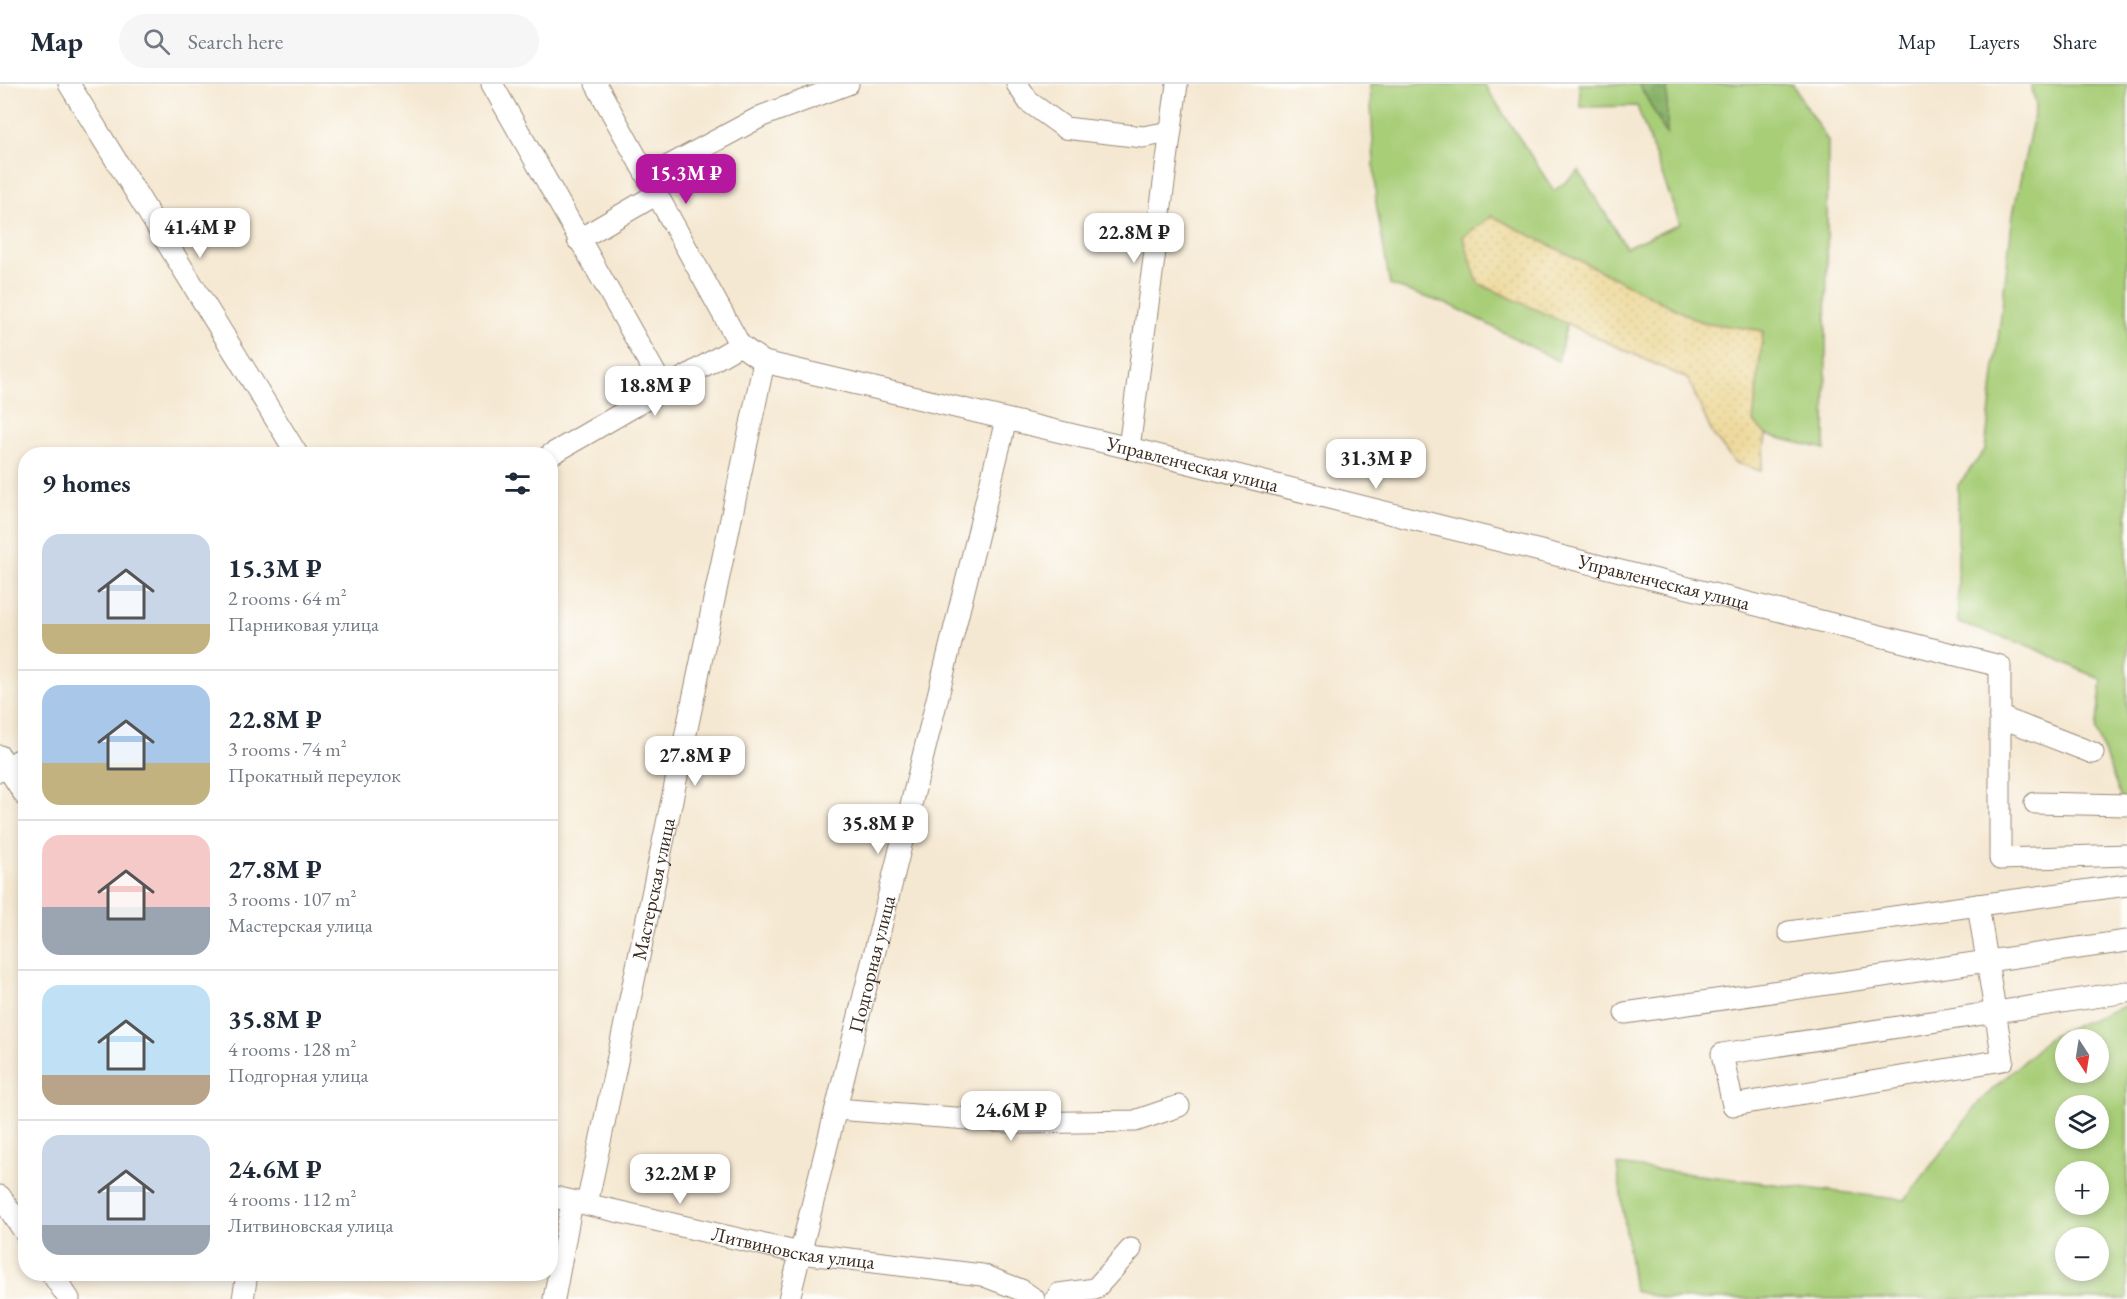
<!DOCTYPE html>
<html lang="en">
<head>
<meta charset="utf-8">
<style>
  :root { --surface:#fff; --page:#f6f6f7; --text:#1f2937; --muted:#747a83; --line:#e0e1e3; --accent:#b5179e }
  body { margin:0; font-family:"EB Garamond",serif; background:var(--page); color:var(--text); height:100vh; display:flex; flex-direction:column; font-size:22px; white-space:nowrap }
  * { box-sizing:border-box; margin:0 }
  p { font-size:20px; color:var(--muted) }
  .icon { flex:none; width:33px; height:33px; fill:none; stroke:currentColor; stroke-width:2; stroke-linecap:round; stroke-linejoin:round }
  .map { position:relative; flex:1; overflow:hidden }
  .panel { position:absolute; left:18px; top:363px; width:540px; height:834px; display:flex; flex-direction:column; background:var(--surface); border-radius:24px; box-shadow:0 3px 9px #0003 }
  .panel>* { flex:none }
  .needle { width:39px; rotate:168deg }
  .buttons { position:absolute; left:2055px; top:945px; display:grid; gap:12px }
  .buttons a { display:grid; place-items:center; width:54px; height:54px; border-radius:50%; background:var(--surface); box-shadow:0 3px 9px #0003; font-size:30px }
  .price { position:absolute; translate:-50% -51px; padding:0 14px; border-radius:12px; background:#fff; color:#222; font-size:20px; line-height:39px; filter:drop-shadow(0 2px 3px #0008) }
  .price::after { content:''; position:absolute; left:50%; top:36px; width:18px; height:14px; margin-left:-9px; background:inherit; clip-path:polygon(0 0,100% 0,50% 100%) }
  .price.on { background:var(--accent); color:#fff }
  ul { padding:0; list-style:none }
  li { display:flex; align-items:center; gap:18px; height:150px; padding:0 24px }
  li+li { border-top:2px solid var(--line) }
  li span { display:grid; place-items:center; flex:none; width:168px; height:120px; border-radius:18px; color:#555 }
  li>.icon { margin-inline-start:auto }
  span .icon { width:72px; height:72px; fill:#fffc; stroke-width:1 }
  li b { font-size:26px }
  h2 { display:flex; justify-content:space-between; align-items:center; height:72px; padding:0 24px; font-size:26px }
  header { display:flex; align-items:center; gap:36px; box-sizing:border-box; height:84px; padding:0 30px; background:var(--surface); border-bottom:2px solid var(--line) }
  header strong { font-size:28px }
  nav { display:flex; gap:33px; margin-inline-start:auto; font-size:21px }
  .search { width:420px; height:54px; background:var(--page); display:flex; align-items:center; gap:15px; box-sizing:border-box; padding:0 21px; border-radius:33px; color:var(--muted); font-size:22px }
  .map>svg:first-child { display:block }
  .green { fill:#a8ce78; stroke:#727c4b; stroke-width:1.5; fill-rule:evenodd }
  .forest { fill:url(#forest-crowns); stroke:#606e43; stroke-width:1.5 }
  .sand { fill:url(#sand-dots); stroke:#94825e; stroke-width:1.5 }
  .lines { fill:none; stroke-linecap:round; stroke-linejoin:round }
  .minor-casing { stroke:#988978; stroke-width:23 }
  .minor { stroke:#fff; stroke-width:21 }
  .labels { text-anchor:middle; stroke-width:6; stroke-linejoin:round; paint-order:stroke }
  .street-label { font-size:20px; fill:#3b2a1e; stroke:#fdfcf7 }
</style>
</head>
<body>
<header>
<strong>Map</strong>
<div class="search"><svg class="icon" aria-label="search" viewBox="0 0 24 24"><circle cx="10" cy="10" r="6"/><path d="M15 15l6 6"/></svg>Search here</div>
<nav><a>Map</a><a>Layers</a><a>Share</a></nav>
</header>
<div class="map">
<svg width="2127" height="1215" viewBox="0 0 2127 1215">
  <defs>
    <pattern id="forest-crowns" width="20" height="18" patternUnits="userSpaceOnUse" patternTransform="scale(1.5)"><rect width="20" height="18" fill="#86b168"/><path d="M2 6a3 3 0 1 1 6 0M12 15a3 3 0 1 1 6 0" fill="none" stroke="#6f9055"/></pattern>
    <pattern id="sand-dots" width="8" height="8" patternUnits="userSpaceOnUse" patternTransform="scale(1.5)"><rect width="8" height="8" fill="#eeda9e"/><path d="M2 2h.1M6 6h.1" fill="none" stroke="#cdbb88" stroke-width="1.8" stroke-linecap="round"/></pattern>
  </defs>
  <rect width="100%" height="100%" fill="#fdfcf7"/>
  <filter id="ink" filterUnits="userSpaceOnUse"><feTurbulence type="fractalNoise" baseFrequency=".0167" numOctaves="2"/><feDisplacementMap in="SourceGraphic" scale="12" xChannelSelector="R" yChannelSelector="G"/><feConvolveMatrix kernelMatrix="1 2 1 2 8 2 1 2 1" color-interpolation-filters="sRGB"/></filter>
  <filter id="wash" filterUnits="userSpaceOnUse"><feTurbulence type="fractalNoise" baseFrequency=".008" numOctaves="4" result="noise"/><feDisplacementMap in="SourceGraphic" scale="24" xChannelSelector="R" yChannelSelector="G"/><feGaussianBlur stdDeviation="1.35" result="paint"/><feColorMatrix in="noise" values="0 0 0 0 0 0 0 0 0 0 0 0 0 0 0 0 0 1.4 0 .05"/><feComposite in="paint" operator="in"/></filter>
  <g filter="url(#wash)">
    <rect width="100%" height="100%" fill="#f5e8d2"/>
    <g class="green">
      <polygon points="1370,0 1484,0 1554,107 1579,87 1626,163 1680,140 1637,22 1581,23 1579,0 1639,0 1666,50 1667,0 1792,0 1828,57 1825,365 1766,351 1753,337 1763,247 1701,238 1492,132 1478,199 1567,239 1558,277 1455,223 1390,201 1376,119"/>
      <polygon points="2031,0 2127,0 2127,730 2096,647 2102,596 2029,562 1958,539 1958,401 1985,366 2013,130 2036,21"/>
      <path d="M 2127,921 L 2127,1215 L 1666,1215 L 1634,1207 L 1617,1081 L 1905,1116 L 1980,1017 L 2052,951 ZM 2066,956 L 2098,956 L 2098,988 L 2066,988 ZM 2066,1022 L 2098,1022 L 2098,1054 L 2066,1054 ZM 2066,1088 L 2098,1088 L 2098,1120 L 2066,1120 ZM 2066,1154 L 2098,1154 L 2098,1186 L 2066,1186 Z"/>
    </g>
    <polygon class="forest" points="1639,0 1667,0 1667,51"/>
    <polygon class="sand" points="1492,132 1701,238 1763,247 1753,337 1766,351 1761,387 1734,378 1712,349 1688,295 1478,199 1463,153"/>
  </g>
  <g filter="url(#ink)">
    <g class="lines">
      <defs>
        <g id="minor">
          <polyline points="69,0 297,370"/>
          <polyline points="492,0 664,305"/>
          <path id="s1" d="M 596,0 L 740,261 L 764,278 L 1129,364 L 2000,582 L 2000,775 L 2127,771"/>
          <polyline points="1017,0 1029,18 1065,44 1143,53 1170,48"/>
          <polyline points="648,93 762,32 848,0"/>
          <polyline points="578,156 657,110"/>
          <polyline points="1129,364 1177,0"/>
          <polyline points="550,371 740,261"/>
          <polyline points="2000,633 2093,669"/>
          <polyline points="0,672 26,713"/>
          <polyline points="0,687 26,672"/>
          <polyline points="2035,719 2127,721"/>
          <polyline points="1978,821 2127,801"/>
          <polyline points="1789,848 1978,821 2003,976 1733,1021 1722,970 2127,908"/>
          <polyline points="1625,929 2127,857"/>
          <polyline points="836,1025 1021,1039 1135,1037 1179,1022"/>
          <polyline points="0,1112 26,1150"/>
          <path id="s2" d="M 550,1112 L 800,1169 L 982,1191 L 1021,1206 L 1034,1215"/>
          <path id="s3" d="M 587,1120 L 764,278"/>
          <polyline points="52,1190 69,1215"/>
          <polyline points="243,1215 247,1190"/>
          <polyline points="554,1215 572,1118"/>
          <path id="s4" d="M 789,1215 L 1006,336"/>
          <polyline points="1056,1215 1059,1210 1095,1205 1131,1165"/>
        </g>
      </defs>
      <use href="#minor" class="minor-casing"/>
      <use href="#minor" class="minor"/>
    </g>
  </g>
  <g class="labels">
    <g class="street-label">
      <text dy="7" stroke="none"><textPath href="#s1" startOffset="768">Управленческая улица</textPath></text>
      <text dy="7" stroke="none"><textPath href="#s1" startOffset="1254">Управленческая улица</textPath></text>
      <text dy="7" stroke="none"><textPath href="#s3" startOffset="322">Мастерская улица</textPath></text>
      <text dy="7" stroke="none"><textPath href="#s4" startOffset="345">Подгорная улица</textPath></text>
      <text dy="7" stroke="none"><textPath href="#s2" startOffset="249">Литвиновская улица</textPath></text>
    </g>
  </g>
</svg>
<div class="buttons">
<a><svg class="needle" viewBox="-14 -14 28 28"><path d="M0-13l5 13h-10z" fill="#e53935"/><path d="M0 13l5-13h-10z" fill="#747a83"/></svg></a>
<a><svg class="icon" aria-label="layers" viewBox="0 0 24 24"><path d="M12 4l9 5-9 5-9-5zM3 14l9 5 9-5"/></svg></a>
<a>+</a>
<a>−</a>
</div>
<b class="price on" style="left:686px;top:121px">15.3M ₽</b>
<b class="price" style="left:200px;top:175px">41.4M ₽</b>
<b class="price" style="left:1134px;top:180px">22.8M ₽</b>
<b class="price" style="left:655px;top:333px">18.8M ₽</b>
<b class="price" style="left:1376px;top:406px">31.3M ₽</b>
<b class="price" style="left:695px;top:703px">27.8M ₽</b>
<b class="price" style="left:878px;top:771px">35.8M ₽</b>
<b class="price" style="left:1011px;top:1058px">24.6M ₽</b>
<b class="price" style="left:680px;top:1121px">32.2M ₽</b>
<section class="panel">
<h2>9 homes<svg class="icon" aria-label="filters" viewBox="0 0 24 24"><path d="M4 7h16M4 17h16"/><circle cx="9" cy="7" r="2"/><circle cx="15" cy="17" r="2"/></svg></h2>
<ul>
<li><span style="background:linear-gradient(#c9d6e8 75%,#c2b280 0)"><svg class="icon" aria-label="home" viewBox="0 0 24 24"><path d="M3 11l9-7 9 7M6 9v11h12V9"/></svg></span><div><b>15.3M ₽</b><p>2 rooms · 64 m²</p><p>Парниковая улица</p></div></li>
<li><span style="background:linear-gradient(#a9c7e8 65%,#c2b280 0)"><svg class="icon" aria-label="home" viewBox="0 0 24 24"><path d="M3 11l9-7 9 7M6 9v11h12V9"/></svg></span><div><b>22.8M ₽</b><p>3 rooms · 74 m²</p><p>Прокатный переулок</p></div></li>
<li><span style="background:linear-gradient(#f6c9c9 60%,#9aa5b1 0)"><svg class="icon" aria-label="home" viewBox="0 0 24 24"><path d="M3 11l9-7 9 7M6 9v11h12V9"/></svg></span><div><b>27.8M ₽</b><p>3 rooms · 107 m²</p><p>Мастерская улица</p></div></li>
<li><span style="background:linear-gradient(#bfe0f5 75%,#b9a48a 0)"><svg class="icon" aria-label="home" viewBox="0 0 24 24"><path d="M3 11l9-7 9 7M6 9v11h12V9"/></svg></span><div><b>35.8M ₽</b><p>4 rooms · 128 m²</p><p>Подгорная улица</p></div></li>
<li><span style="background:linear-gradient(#c9d6e8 75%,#9aa5b1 0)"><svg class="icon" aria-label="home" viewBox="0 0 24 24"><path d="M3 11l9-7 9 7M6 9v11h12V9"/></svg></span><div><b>24.6M ₽</b><p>4 rooms · 112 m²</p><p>Литвиновская улица</p></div></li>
</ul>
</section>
</div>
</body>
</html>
